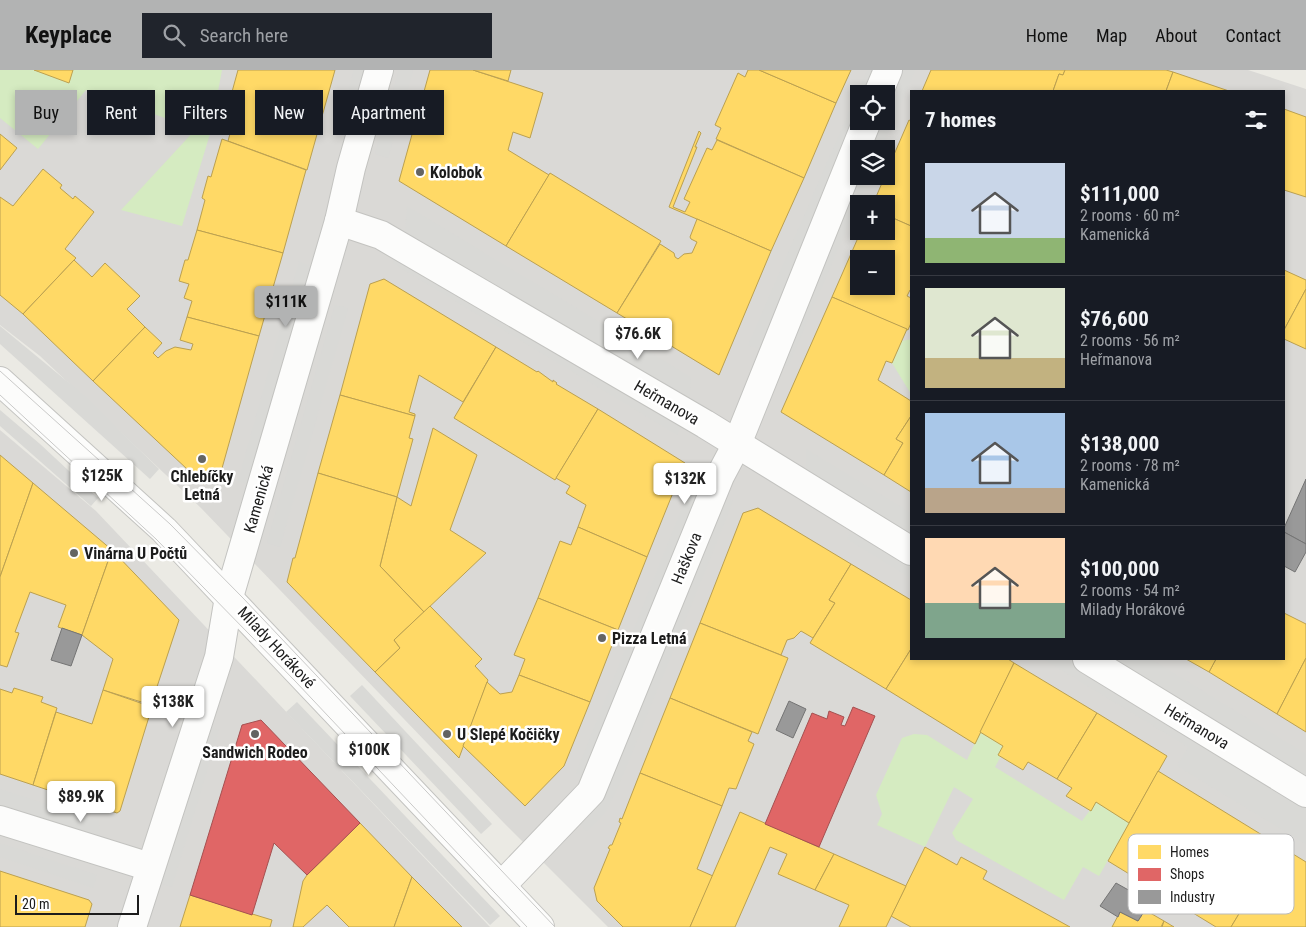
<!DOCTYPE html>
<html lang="en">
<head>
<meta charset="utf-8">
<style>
  :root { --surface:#171b24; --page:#20242c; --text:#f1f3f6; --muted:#9ea1a6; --line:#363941; --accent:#b2b3b3 }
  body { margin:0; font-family:"Roboto Condensed",sans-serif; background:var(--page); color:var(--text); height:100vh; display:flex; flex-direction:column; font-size:19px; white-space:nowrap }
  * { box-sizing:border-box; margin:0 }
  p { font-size:16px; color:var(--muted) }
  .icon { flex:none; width:28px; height:28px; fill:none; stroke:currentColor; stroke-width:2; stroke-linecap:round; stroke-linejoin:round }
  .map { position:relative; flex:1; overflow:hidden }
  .panel { position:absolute; left:910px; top:20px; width:375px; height:570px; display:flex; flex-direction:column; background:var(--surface); border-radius:0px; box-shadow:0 2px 8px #0003 }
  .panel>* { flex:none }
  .banner { position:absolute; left:15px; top:20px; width:475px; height:45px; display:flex; gap:10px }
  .controls { position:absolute; left:850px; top:15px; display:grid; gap:10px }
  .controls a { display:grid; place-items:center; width:45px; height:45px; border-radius:0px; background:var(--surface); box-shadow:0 2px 8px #0003; font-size:25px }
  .scale { position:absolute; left:15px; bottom:12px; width:124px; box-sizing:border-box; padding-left:5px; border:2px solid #1c1c1c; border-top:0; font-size:14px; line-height:18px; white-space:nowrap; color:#1c1c1c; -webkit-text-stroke:4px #fff; paint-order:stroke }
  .price { position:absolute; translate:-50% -42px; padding:0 11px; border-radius:5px; background:#fff; color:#222; font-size:16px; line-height:32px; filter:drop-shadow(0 1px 2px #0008) }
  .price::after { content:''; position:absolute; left:50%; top:30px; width:15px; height:11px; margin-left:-8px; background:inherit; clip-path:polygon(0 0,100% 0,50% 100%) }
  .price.selected { background:var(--accent); color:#111 }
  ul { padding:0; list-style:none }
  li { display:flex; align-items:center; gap:15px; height:125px; padding:0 15px }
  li+li { border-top:1px solid var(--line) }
  li span { display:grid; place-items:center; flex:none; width:140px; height:100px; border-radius:0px; color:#555 }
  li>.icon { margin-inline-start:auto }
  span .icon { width:60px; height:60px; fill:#fffc; stroke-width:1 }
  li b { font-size:21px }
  h2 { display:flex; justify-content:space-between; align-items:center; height:60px; padding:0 15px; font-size:21px }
  .pill { padding:0 18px; border-radius:0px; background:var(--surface); box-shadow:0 2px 8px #0003; font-size:18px; line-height:45px }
  .pill.selected { background:var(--accent); color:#111 }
  header { display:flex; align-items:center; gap:30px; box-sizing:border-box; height:70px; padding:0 25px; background:var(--accent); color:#111 }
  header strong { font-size:24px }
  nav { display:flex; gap:28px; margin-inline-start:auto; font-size:18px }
  .search { width:350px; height:45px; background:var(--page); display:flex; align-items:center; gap:12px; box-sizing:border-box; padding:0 18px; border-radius:0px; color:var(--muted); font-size:19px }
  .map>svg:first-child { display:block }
  .residential { fill:#dad9d6; fill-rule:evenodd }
  .grass { fill:#d5ebc1 }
  .parking { fill:#d9d9d6 }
  .homes { fill:#ffd966; stroke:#bba050; fill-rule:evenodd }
  .shops { fill:#e06666; stroke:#a55050 }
  .industry { fill:#999; stroke:#747474 }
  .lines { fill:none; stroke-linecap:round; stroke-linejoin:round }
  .street-casing { stroke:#c3c3c0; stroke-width:30 }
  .street { stroke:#fcfcfb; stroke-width:28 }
  .tram { stroke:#c9c9c8; stroke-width:1 }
  .poi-dot { fill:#646462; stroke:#fff; stroke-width:2 }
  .labels { text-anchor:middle; stroke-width:5; stroke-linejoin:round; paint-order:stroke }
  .poi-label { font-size:16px; font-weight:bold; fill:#1c1c1c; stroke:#fff; text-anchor:start }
  .street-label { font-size:16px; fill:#1c1c1c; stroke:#fff }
  .key { fill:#fff; stroke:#bbb; stroke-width:1 }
  .key-label { font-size:14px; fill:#1c1c1c }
</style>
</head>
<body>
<header>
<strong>Keyplace</strong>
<div class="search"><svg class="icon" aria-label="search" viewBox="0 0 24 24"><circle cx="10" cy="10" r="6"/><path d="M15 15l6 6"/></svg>Search here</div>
<nav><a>Home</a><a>Map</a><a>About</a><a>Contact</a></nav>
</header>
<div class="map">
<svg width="1306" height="857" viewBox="0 0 1306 857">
  <rect width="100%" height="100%" fill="#ebeae4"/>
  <g class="residential">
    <path d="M 0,0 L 1248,0 L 1306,19 L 1306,857 L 608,857 L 504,753 L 201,438 L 40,286 L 0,255 ZM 911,21 L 1284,21 L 1284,589 L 911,589 ZM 859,24 L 886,24 L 886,51 L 859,51 ZM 859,79 L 886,79 L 886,106 L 859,106 ZM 859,134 L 886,134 L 886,161 L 859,161 ZM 859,189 L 886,189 L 886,216 L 859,216 Z"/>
    <polygon points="0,360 96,441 490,857 0,857"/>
  </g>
  <g class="grass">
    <polygon points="0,0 34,0 69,13 73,0 222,0 210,64 182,156 121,140 196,59 86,20 38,79 0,48"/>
    <polygon points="911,269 911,324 892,293 902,271"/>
    <polygon points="980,662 1003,676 1001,686 995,697 1082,751 1096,732 1129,753 1099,806 1083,797 1064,830 956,770 952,763 973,729 954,717 925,777 877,755 882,744 876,725 902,668 914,664 927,665 967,690"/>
  </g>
  <g class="parking">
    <polygon points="354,0 365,0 352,48 341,46"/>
    <polygon points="399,0 413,0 388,88 375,84"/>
    <polygon points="867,0 881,0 871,24 859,24 859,51 761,280 748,275"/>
    <polygon points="900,0 915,0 881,79 866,79 878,51 886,51 886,33"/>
    <polygon points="859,106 869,106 788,296 775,290"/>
    <polygon points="407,136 691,307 689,337 405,163"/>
    <polygon points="399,182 682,356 677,365 392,193"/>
    <polygon points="299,191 311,196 250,415 238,411"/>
    <polygon points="335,235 348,238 280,477 267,473"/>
    <polygon points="0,256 80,322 159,399 150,409 0,274"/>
    <polygon points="0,340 40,374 98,428 91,436 0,356"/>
    <polygon points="806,379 911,443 911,472 806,408"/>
    <polygon points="692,414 703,418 588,710 576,703"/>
    <polygon points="721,426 733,431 618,717 603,746 587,762 579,752"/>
    <polygon points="853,459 911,495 911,508 847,469"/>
    <polygon points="1043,589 1066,589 1306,735 1306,774 1177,696 1188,677"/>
    <polygon points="1120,589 1151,589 1306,684 1306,713 1120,598"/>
    <polygon points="362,615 492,754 481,764 350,626"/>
    <polygon points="297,632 500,846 490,855 286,642"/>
    <polygon points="207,656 219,660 172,817 159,813"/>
    <polygon points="0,719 99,751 101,781 0,748"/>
    <polygon points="0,773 97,805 93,818 0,787"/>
  </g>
  <g class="homes">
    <polygon points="34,0 73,0 69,13"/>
    <polygon points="238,0 335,0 307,100 228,71 233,53 224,51"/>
    <polygon points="430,0 473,0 543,23 530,68 513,62 508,80 549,105 506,176 399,111"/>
    <polygon points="473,0 511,0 508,11"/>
    <polygon points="748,0 759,0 836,33 804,108 716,69 721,58 715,55 738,3 745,7"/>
    <polygon points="759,0 851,0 836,33"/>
    <polygon points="931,0 1065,0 1063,5 1059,4 1053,21 922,21"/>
    <polygon points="1065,0 1166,0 1173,2 1166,21 1053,21 1059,4 1063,5"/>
    <polygon points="1173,2 1229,21 1166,21"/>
    <polygon points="1284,39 1306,47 1306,127 1284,120"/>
    <polygon points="909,50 911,51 911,156 886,145 886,134 873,134 885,106 886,106 886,103"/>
    <polygon points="699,61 701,63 695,77 697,77 673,137 685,142 690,132 684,129 707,78 712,80 717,70 804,108 771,181 669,137"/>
    <polygon points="0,64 17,78 0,100"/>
    <polygon points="222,69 306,100 283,183 197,160 205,130 202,128 208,106 211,107"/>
    <polygon points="43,99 62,115 60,118 73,129 75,126 94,142 65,179 76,188 23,244 0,225 0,127 13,136"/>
    <polygon points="550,103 661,171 617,243 506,176"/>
    <path d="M 886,145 L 911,156 L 911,220 L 910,220 L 907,226 L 911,228 L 911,253 L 908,260 L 832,227 L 861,161 L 886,161 ZM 859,189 L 886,189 L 886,216 L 859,216 Z"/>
    <polygon points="697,149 771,181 719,305 617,243 660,174 674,183 675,187 678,189 684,184 692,183 697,172 691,169 690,167"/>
    <polygon points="197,160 283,183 259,266 187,247 192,231 184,228 189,214 179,211 185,190 188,190"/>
    <polygon points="74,190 92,207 105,193 140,226 127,239 145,257 93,311 23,244"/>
    <polygon points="1284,200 1306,210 1306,219 1284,260"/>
    <polygon points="384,209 496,277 463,332 419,305 409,342 415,344 415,346 340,325 370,214"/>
    <polygon points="1306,219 1306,279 1284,269 1284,260"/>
    <polygon points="832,227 907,259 892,293 886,291 878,310 911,331 911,346 896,369 903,373 884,405 781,342"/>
    <polygon points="187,247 259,266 219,409 203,414 93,311 145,257 162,273 153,283 158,288 166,281 175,277 191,280 193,274 180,270"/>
    <polygon points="496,277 537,302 538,301 553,312 553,310 557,313 556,314 598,339 555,410 454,348"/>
    <polygon points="340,325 415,346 409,368 413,369 397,427 318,403"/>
    <polygon points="598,339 685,393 647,487 578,457 586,435 566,423 570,416 556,408"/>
    <polygon points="911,346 911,422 884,405 903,373 896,369"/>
    <polygon points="433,358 477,385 450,460 486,483 424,542 380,496 397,427 411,436"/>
    <polygon points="0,385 33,413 0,507"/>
    <polygon points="318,403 397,427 380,496 424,542 394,570 400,578 375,602 287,512 293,488 295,488"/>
    <polygon points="33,413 112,480 82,565 58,557 66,535 30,522 15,562 19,563 7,597 0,595 0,507"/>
    <polygon points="758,438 851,494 829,530 835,533 813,568 801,561 794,568 787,570 781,585 700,553 743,443"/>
    <polygon points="578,457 647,487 618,560 538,528 560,471 571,475"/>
    <polygon points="112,480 179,550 151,635 103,620 113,589 82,565"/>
    <polygon points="851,494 911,530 911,579 886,619 810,573 835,533 829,530"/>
    <polygon points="538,528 618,560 590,632 519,605 525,589 514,585"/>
    <polygon points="430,536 482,589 475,596 488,610 459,688 375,602 400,578 394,570"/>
    <polygon points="1284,543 1306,554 1306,588 1277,644 1209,602 1216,589 1284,589"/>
    <polygon points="700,553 788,588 758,664 670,628"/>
    <polygon points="911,579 911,589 1008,589 1014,593 975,674 886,619"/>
    <polygon points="1306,588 1306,662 1277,644"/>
    <polygon points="1186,589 1216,589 1209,602"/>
    <polygon points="1014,593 1097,643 1057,709 1028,692 1023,700 998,685 1003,676 980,662"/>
    <polygon points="519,605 590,632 564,696 525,736 463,676 487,612 500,624 512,622"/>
    <polygon points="14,618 43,627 41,632 57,638 33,715 0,704 0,619 12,623"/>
    <polygon points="103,620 152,637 120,741 117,743 33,715 56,642 92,654"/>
    <polygon points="670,628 752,662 748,671 754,674 736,719 729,718 722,736 640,703"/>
    <polygon points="1097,643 1167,686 1129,753 1096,732 1091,741 1066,726 1072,718 1057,709"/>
    <polygon points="1158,701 1280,776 1231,857 1216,857 1108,791"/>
    <polygon points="640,703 722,736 697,799 713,806 690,857 623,857 597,831 594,818 610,779 608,778 610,775 612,775 621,753 619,752 620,748 622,749"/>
    <polygon points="740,742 834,784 815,820 778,804 787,784 770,777 735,857 690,857"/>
    <polygon points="360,753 412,807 394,857 349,857 327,835 303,857 293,857 303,811 307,805"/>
    <polygon points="1280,776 1306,792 1306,857 1231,857"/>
    <polygon points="925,777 957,795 961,787 987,801 983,809 1070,857 911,857 891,846"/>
    <polygon points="834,784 906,816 886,857 839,857 849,835 815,820"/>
    <polygon points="0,801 89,830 92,834 85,857 0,857"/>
    <polygon points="412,807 462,857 394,857"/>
    <polygon points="190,825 272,850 270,857 180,857"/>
    <polygon points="1145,840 1164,851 1161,857 1112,857 1120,842 1138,851"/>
    <polygon points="1164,851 1174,857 1162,857"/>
  </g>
  <g class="shops">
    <polygon points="853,637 875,646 819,777 765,754 812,643 827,649 829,641 844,647 841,655 845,656"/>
    <polygon points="261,650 360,753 307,805 274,773 252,845 190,825 242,655"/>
  </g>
  <g class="industry">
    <polygon points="1306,409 1306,474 1284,462 1284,458"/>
    <polygon points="1284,462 1306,474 1306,482 1295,502 1284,496"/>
    <polygon points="62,558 82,565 71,596 51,590"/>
    <polygon points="789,631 806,639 793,668 776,660"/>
    <polygon points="1116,813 1132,822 1131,823 1145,840 1138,851 1120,842 1118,847 1100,836"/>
  </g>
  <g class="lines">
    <defs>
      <g id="street">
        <polyline points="878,24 888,0"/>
        <polyline points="339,151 381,165 705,354 911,481"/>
        <polyline points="0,311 164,460 540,857"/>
        <polyline points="1087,589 1306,723"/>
        <polyline points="0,750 150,797"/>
        <polyline points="501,816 591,722 720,406 737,374 867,51"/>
        <polyline points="132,857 219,587 229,527 339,151 351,98 379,0"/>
      </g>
    </defs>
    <use href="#street" class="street-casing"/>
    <use href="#street" class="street"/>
    <g class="tram">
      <polyline points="0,301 170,454 243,528 555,857"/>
      <polyline points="0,325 156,469 296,612 527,857"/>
    </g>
  </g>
  <g class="poi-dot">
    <circle cx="420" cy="102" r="5"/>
    <circle cx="202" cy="389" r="5"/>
    <circle cx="74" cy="483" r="5"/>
    <circle cx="602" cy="568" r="5"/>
    <circle cx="255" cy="664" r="5"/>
    <circle cx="447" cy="664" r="5"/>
  </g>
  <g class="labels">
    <g class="poi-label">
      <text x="430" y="108">Kolobok</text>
      <text x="202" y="412" text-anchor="middle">Chlebíčky<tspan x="202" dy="18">Letná</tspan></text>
      <text x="84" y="489">Vinárna U Počtů</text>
      <text x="612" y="574">Pizza Letná</text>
      <text x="457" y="670">U Slepé Kočičky</text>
      <text x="255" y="688" text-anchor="middle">Sandwich Rodeo</text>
    </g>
    <g class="street-label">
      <text transform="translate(667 332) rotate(30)" y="6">Heřmanova</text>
      <text transform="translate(258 429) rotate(-74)" y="6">Kamenická</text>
      <text transform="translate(686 488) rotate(-68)" y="6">Haškova</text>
      <text transform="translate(277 577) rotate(47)" y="6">Milady Horákové</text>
      <text transform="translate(1197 656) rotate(31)" y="6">Heřmanova</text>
    </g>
  </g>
  <rect x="1128" y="764" width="166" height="80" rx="8" class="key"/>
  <rect x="1138" y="775" width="23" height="14" fill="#ffd966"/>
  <rect x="1138" y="798" width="23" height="13" fill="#e06666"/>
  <rect x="1138" y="820" width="23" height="14" fill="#999"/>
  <g class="key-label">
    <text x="1170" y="787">Homes</text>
    <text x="1170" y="809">Shops</text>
    <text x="1170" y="832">Industry</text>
  </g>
</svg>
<div class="controls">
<a><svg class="icon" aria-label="locate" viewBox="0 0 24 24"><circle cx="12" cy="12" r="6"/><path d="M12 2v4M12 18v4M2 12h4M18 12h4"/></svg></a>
<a><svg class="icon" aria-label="layers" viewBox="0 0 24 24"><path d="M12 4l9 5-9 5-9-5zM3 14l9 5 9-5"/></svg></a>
<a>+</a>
<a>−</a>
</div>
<div class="scale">20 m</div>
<b class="price selected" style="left:286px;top:258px">$111K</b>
<b class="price" style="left:638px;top:290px">$76.6K</b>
<b class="price" style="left:102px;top:432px">$125K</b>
<b class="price" style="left:685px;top:435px">$132K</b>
<b class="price" style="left:173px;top:658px">$138K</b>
<b class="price" style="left:369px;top:706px">$100K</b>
<b class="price" style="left:81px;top:753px">$89.9K</b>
<div class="banner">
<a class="pill selected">Buy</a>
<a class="pill">Rent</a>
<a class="pill">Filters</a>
<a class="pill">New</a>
<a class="pill">Apartment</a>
</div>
<section class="panel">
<h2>7 homes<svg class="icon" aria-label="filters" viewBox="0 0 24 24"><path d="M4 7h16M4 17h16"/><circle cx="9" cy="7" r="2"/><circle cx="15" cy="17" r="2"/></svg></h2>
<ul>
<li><span style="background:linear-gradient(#c9d6e8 75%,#8fb573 0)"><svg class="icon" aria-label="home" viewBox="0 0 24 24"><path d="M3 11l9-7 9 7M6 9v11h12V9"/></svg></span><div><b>$111,000</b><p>2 rooms · 60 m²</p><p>Kamenická</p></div></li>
<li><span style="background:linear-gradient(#dfe7d0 70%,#c2b280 0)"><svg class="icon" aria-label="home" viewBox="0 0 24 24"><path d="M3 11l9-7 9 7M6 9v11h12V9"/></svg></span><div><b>$76,600</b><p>2 rooms · 56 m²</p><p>Heřmanova</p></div></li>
<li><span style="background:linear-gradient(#a9c7e8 75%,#b9a48a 0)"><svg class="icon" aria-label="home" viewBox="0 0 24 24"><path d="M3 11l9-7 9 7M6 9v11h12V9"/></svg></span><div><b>$138,000</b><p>2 rooms · 78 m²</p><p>Kamenická</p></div></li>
<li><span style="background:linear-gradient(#ffd9b3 65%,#7fa58c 0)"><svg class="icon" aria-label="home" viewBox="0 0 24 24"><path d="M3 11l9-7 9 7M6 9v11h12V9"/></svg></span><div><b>$100,000</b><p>2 rooms · 54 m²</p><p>Milady Horákové</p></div></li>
</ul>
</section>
</div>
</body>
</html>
